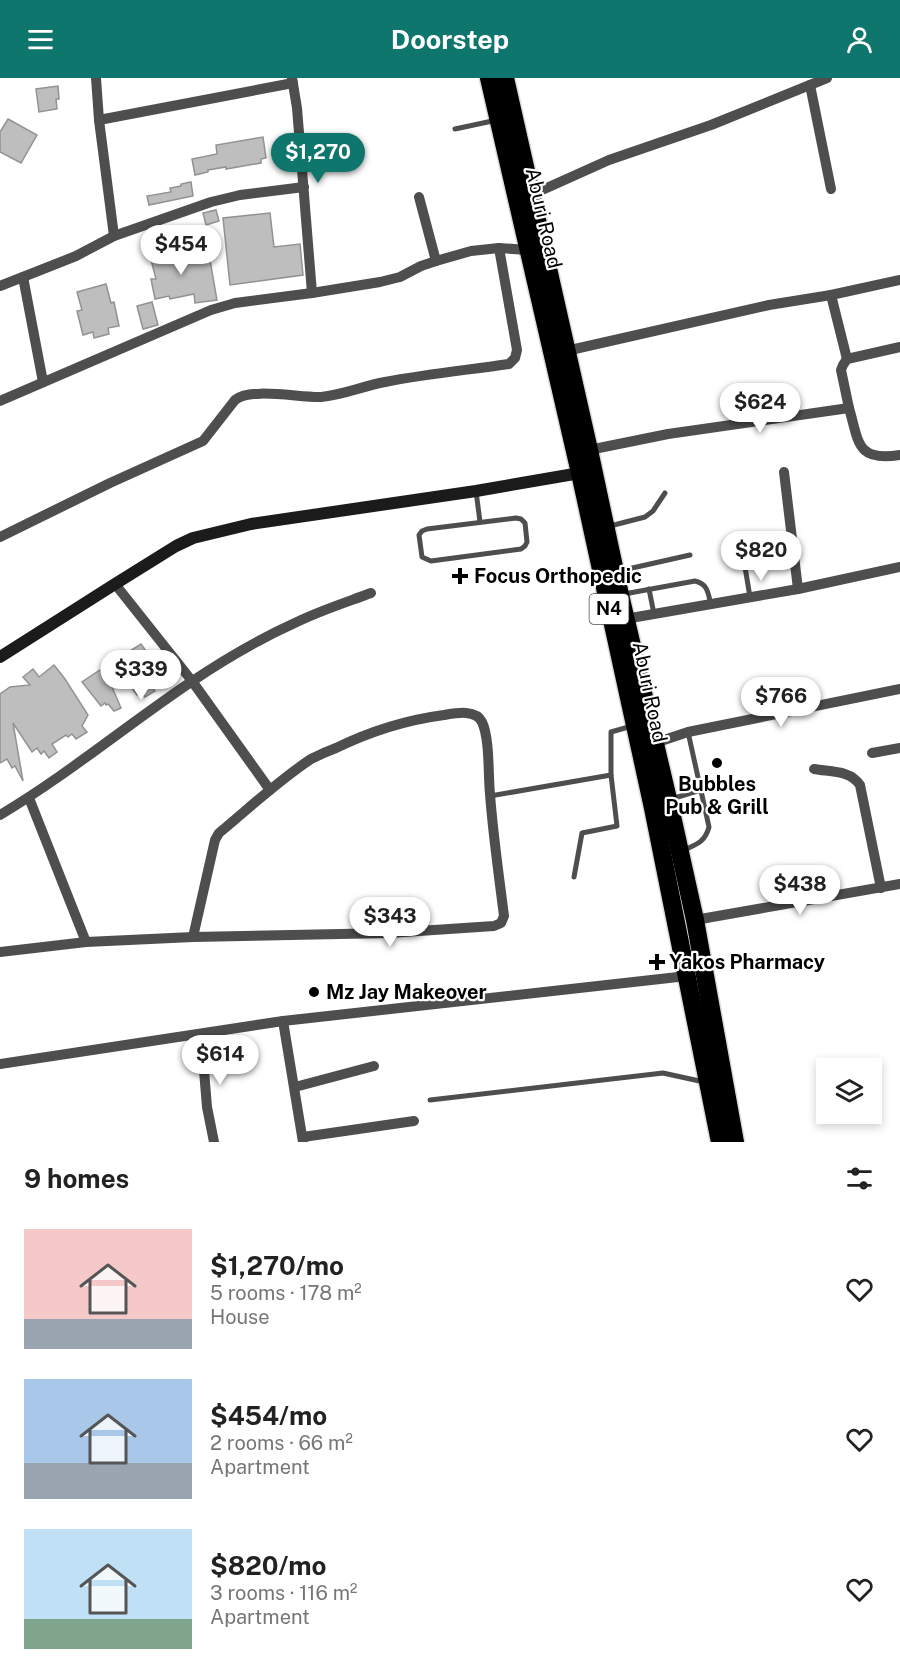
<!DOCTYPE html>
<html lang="en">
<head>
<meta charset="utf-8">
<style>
  :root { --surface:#fff; --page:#f6f6f6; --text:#222; --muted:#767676; --accent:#0f766e }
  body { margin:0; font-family:"Public Sans",sans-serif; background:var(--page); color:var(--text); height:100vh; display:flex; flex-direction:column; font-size:22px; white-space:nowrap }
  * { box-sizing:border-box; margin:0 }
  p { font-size:20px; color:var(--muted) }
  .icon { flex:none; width:33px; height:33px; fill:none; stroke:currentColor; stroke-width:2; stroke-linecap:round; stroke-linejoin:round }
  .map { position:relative; height:1064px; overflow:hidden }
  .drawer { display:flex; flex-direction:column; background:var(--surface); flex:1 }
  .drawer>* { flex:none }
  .buttons { position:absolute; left:816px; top:980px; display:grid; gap:12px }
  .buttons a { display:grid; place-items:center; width:66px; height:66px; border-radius:0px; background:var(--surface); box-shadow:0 3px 9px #0003; font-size:30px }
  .price { position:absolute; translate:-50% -51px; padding:0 14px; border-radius:21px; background:#fff; color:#222; font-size:20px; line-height:39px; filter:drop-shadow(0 2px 3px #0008) }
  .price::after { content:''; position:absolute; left:50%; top:36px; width:18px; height:14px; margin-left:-9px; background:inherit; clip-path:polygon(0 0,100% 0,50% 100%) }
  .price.current { background:var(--accent); color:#fff }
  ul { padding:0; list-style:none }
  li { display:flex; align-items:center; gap:18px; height:150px; padding:0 24px }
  li span { display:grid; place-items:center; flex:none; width:168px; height:120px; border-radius:0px; color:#555 }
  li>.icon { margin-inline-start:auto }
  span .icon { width:72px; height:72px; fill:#fffc; stroke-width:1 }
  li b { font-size:26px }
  h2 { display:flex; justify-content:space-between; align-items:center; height:72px; padding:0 24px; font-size:26px }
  header { display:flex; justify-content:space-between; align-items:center; height:78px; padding:0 24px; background:var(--accent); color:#fff; font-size:27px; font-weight:700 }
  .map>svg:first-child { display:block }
  .building { fill:#bebebe; stroke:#929292; stroke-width:1.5 }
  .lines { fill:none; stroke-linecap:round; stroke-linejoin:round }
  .highway-casing { stroke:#dbdbdb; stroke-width:21 }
  .lane { stroke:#4e4e4e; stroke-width:5 }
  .street { stroke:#4e4e4e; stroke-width:10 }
  .secondary { stroke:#1b1b1b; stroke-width:12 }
  .highway { stroke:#000; stroke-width:18 }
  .poi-dot { fill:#000; stroke:#fff; stroke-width:2 }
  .labels { text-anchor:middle; stroke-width:4.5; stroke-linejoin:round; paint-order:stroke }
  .shield { fill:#fff; stroke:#4c4c4c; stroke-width:1.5 }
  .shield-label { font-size:18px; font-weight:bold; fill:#000 }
  .street-label { font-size:20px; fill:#000; stroke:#fff }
  .poi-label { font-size:20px; font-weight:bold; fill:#000; stroke:#fff; text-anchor:start }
</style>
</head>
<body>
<header><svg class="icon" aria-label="menu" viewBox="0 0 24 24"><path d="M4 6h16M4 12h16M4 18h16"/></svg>Doorstep<svg class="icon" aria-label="person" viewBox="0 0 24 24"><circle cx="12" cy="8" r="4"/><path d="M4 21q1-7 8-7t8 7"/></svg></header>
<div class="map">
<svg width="900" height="1064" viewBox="0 0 900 1064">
  <rect width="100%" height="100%" fill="#fff"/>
  <g class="building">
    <polygon points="58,8 59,21 56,21 57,31 39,34 36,11"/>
    <polygon points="8,41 37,57 21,85 0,74 0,54"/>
    <polygon points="263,59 266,80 261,81 261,85 226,91 226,89 208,92 208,94 195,97 192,81 217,76 216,67"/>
    <polygon points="191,104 193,118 149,127 147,118 171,114 170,110 181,108 181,106"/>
    <polygon points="216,132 219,143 206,147 203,135"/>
    <polygon points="270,135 274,169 300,166 303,197 230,207 223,140"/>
    <polygon points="173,164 179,187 210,182 217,222 195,225 194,216 170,221 169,218 155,221 151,201 156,201 148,170"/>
    <polygon points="106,206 111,225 114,224 119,248 108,250 109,256 94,260 93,254 83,257 77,233 82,232 77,214"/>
    <polygon points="152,224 158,247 143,251 137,228"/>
    <polygon points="141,566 153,583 156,602 150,606 155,613 145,619 141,614 137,617 127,603 112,609 121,630 114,633 108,626 106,627 105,625 101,628 82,604 100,592 101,593 116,586 114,583"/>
    <polygon points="54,587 65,601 88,637 82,648 87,654 76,661 72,656 68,659 66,657 52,666 57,674 49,680 44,673 41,676 37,670 32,674 13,645 23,703 15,688 12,690 7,681 0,685 0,616 10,609 30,607 23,599 33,591 39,599"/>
  </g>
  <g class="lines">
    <defs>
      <g id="highway">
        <polyline points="489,0 580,395 653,730 720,1064"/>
        <polyline points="505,0 589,372 620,517 672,738 695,842 735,1064"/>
      </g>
    </defs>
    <use href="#highway" class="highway-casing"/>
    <g class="lane">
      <polyline points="455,51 497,42"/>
      <polyline points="476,413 480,444"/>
      <polygon points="516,440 521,441 525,445 527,464 525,468 521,471 431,483 422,479 419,457 422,453 427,451"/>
      <polyline points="610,448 645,439 653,433 665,415"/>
      <polyline points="743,477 750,519"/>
      <polyline points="619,493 690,477"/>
      <polyline points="649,511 654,536"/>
      <path d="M 624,516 L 695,503 C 708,506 708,515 711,527"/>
      <polyline points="490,718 611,697"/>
      <polyline points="671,721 701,712"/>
      <path d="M 684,772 C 697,766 705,764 709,749 L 688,654"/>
      <polyline points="574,799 582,755 617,748 611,697 611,654 632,648"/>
      <polyline points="430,1022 663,995 704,1004"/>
    </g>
    <g class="street">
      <polyline points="96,0 99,42 114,158"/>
      <polyline points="292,0 297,30 312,215"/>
      <polyline points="810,7 831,111"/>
      <polyline points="99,42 293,5"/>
      <polyline points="531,117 609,82 711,47 827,0"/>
      <polyline points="419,119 436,183"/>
      <polyline points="23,199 43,304"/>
      <polyline points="0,208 76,178 114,158 211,124 240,117 304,109"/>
      <polyline points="831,217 900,202"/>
      <polyline points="566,273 769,227 831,217 847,281"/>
      <polyline points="0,323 211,232 235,225 312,215 380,204 400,199 421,188 436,183 471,173 499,170 528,172"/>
      <polyline points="849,330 841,292 843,287 847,281 900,269"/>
      <path d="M 589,372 L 668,356 L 849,330 C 859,364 856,384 900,377"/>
      <polyline points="784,394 798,511"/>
      <path d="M 0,459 L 110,405 L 203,363 L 235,322 C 251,309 300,320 321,319 C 343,317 363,308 385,304 C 426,296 468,292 509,286 L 515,280 L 517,272 L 499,170"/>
      <polyline points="115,506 192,603 270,712"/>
      <polyline points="625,541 798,511 900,489"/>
      <polyline points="655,665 688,654 900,611"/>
      <polyline points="872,675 900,670"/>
      <path d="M 814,691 C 831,694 850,692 860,707 L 881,810"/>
      <polyline points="29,720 86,864"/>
      <path d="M 0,737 C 67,697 127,647 191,604 C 225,581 261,560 299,543 C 322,532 347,524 371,515"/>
      <polyline points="695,842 900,806"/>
      <path d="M 0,874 L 86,864 L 193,859 L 389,855 L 494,848 L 501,845 L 504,838 C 499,798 493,757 490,716 C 488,697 490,661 482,644 C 476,631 456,635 444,637 C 406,642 371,653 336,670 C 328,673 319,677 311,681 C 279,702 248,731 219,755 L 215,762 L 193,859"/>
      <polyline points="283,943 303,1064"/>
      <polyline points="201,956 207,1029 214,1064"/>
      <polyline points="0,986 283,943 687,898"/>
      <polyline points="295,1009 374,988"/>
      <polyline points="303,1059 414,1043"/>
    </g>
    <polyline class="secondary" points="0,579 115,506 176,468 193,460 251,446 476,413 580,395"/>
    <use href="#highway" class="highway"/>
  </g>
  <g class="poi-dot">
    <path d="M457 489h6v6h6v6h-6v6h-6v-6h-6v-6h6z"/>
    <circle cx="717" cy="685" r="6"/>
    <path d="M654 875h6v6h6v6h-6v6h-6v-6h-6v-6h6z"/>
    <circle cx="314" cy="914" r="6"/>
  </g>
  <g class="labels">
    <rect class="shield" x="589.5" y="516" width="39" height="30" rx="4.5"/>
    <g class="shield-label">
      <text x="609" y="537">N4</text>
    </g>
    <g class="street-label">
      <text transform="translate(544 140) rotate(77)" y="7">Aburi Road</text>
      <text transform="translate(650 614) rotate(78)" y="7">Aburi Road</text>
    </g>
    <g class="poi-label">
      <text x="474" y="505">Focus Orthopedic</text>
      <text x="717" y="713" text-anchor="middle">Bubbles<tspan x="717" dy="23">Pub &amp; Grill</tspan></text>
      <text x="669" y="891">Yakos Pharmacy</text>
      <text x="326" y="921">Mz Jay Makeover</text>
    </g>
  </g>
</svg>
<div class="buttons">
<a><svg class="icon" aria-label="layers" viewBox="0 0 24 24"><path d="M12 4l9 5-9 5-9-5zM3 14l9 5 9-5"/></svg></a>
</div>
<b class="price current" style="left:318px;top:106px">$1,270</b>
<b class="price" style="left:181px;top:198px">$454</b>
<b class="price" style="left:760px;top:356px">$624</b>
<b class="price" style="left:761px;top:504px">$820</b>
<b class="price" style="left:141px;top:623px">$339</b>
<b class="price" style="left:781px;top:650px">$766</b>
<b class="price" style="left:800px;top:838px">$438</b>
<b class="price" style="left:390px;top:870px">$343</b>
<b class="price" style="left:220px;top:1008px">$614</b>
</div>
<section class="drawer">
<h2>9 homes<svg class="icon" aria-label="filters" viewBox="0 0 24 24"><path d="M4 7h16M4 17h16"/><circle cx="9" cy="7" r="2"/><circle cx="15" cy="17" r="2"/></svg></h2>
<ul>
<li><span style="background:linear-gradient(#f6c9c9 75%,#9aa5b1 0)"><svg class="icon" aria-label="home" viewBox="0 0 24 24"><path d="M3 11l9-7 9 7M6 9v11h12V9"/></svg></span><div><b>$1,270/mo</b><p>5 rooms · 178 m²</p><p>House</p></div><svg class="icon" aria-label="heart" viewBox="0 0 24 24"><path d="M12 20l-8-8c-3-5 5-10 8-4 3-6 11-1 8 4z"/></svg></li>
<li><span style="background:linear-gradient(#a9c7e8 70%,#9aa5b1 0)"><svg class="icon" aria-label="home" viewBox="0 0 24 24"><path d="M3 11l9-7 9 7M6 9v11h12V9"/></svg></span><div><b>$454/mo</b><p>2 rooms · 66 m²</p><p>Apartment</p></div><svg class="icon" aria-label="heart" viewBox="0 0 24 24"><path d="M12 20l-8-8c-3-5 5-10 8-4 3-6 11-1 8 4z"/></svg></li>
<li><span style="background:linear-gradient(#bfe0f5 75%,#7fa58c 0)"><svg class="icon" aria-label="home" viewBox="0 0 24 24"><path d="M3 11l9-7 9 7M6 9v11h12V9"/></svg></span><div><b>$820/mo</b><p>3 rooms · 116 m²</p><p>Apartment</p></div><svg class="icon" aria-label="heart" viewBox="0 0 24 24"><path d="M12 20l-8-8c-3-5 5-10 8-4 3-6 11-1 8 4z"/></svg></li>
</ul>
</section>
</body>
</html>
